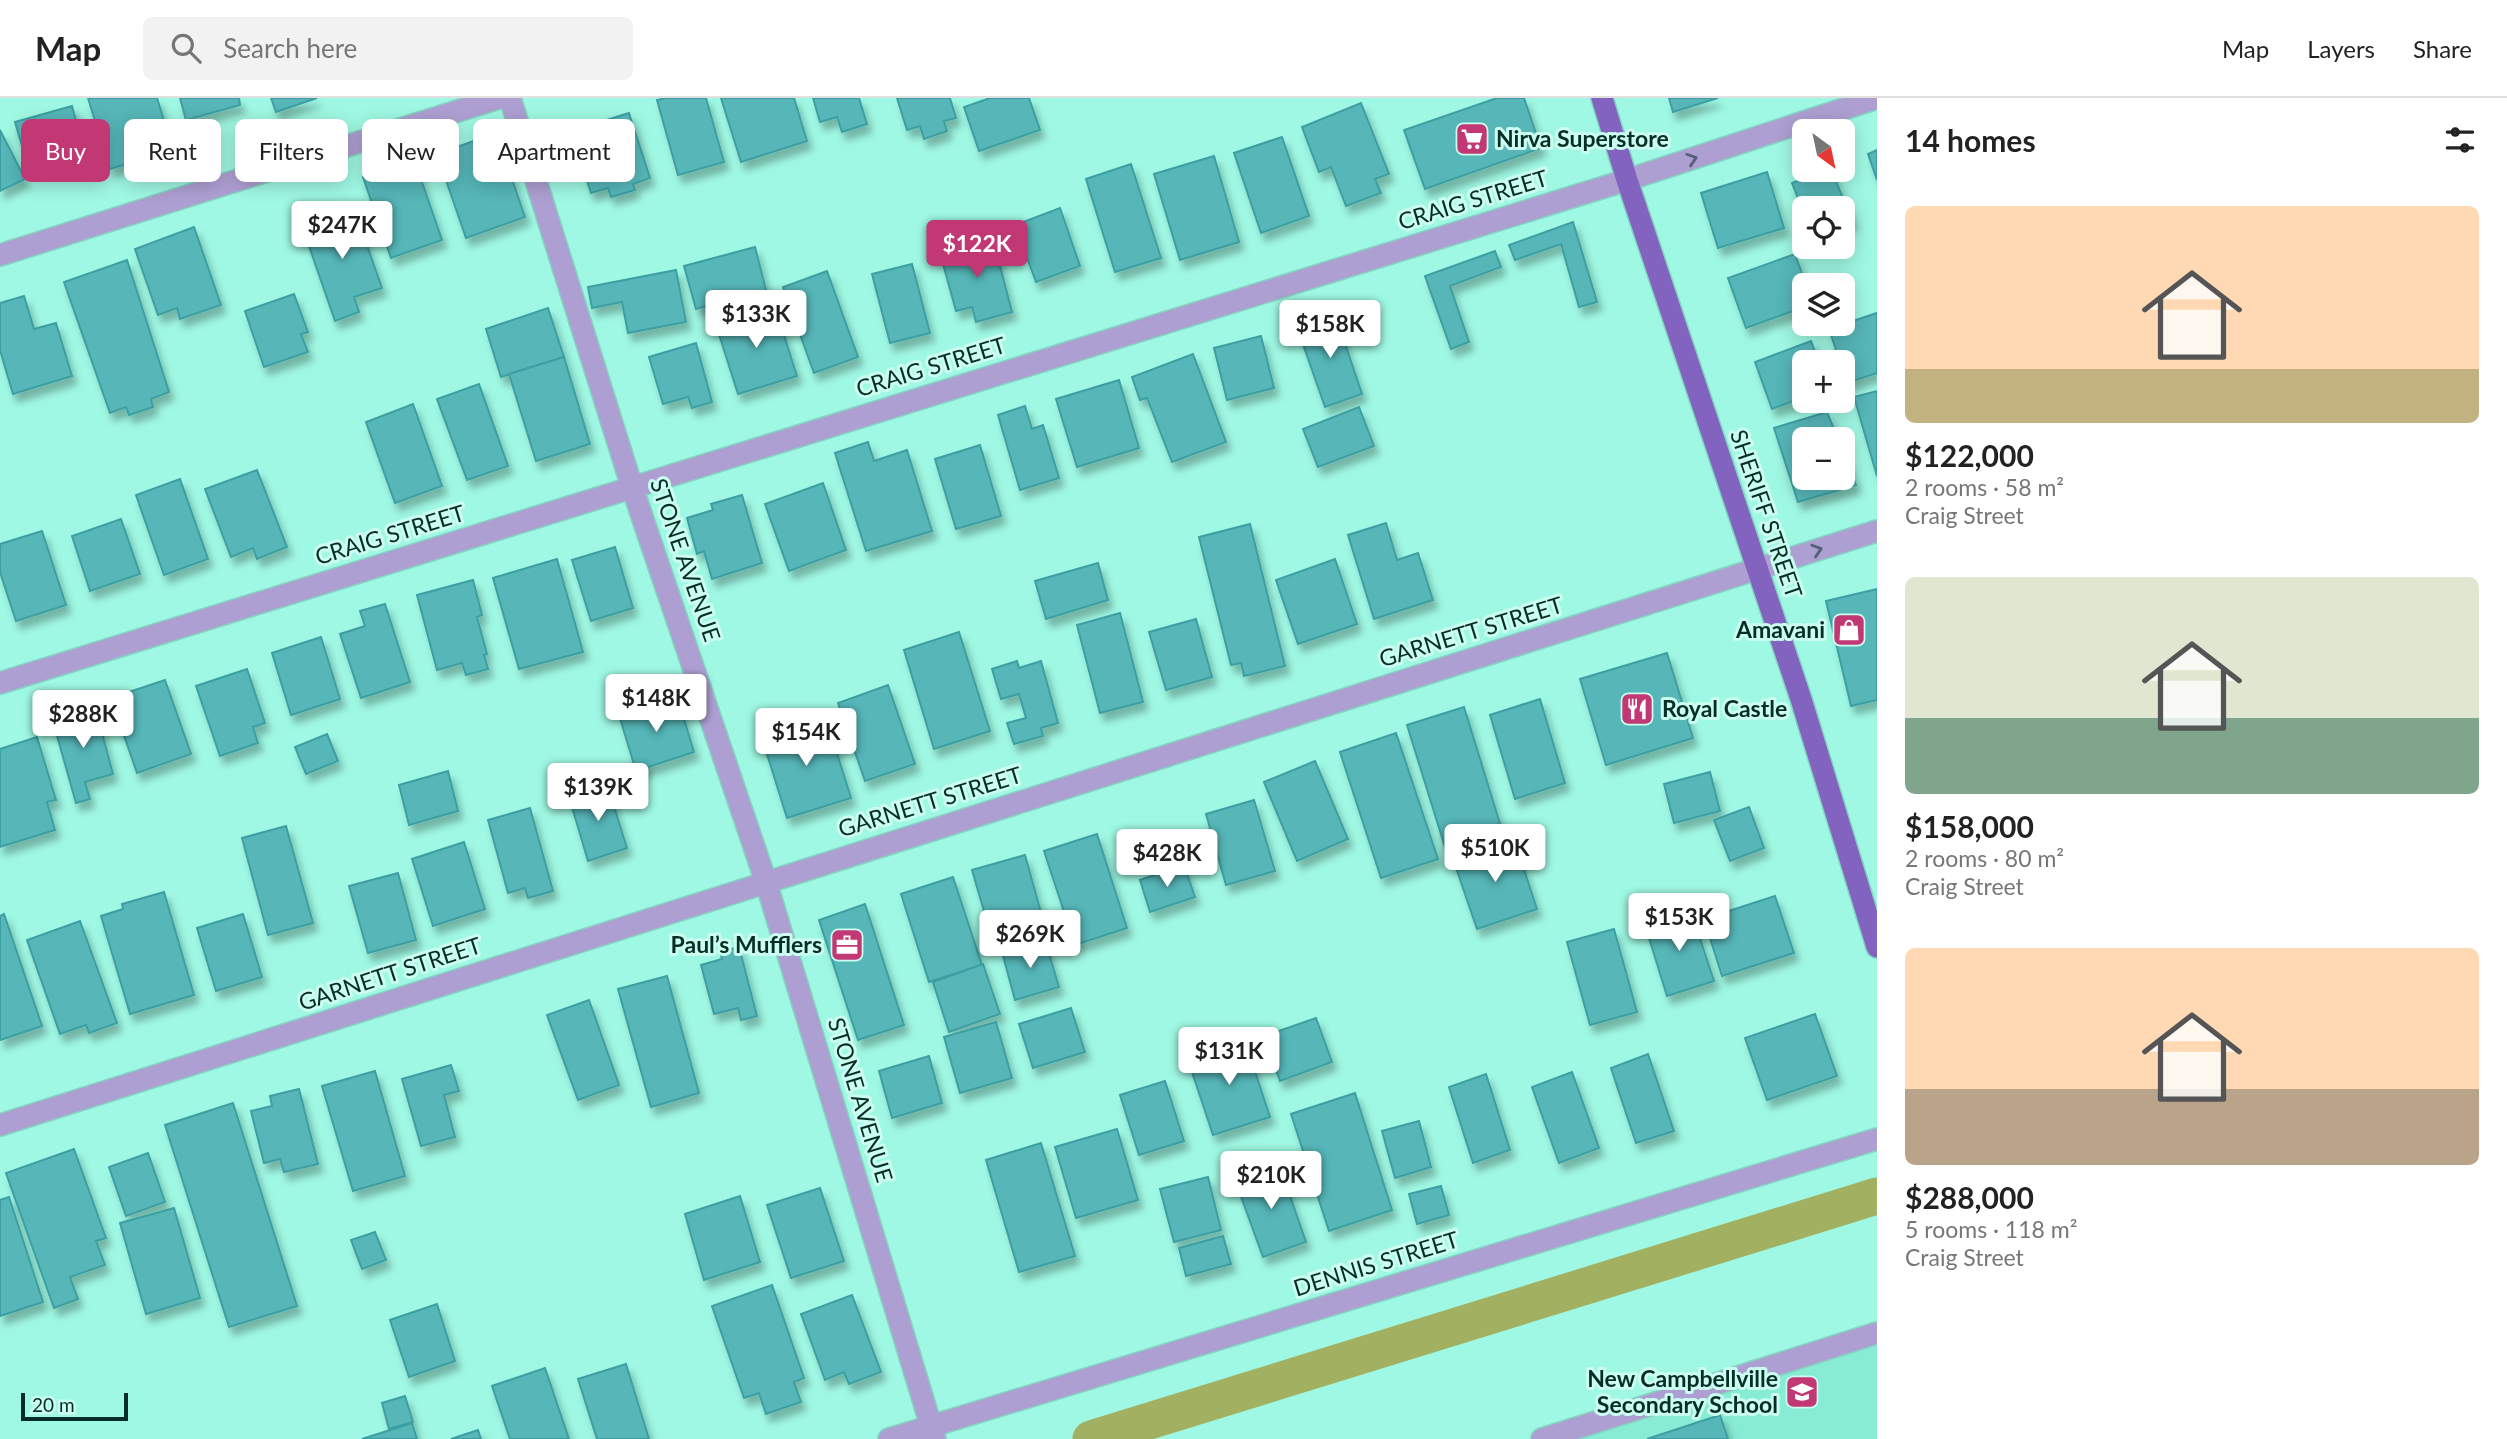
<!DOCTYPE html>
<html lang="en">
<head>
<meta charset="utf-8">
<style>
  :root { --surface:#fff; --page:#f2f2f2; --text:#222; --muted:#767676; --line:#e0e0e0; --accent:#c13875 }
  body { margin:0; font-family:Lato,sans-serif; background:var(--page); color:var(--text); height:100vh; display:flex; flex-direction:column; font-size:26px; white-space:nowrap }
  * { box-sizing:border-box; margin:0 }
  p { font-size:23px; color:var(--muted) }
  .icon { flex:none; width:38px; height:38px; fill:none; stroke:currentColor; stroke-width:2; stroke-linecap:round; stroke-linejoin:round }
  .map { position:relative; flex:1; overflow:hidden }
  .details { display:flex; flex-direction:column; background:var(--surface); width:630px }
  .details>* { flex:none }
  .banner { position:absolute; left:21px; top:21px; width:665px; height:63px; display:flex; gap:14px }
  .needle { width:46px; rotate:147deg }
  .buttons { position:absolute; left:1792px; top:21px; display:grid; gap:14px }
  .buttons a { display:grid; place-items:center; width:63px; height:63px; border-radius:10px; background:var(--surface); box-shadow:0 4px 18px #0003; font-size:35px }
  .scale { position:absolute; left:21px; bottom:18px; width:107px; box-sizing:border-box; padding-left:7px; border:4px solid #062e27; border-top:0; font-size:19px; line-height:24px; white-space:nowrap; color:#062e27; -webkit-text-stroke:5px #cbfdf0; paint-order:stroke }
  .price { position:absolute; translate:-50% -60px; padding:0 16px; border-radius:7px; background:#fff; color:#222; font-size:23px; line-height:46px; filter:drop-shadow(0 2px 4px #0008) }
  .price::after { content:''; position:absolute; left:50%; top:42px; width:21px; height:16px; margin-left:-10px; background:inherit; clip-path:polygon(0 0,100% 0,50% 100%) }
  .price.active { background:var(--accent); color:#fff }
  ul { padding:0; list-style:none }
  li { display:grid; align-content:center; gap:14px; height:371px; padding:0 28px }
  li span { display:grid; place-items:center; height:217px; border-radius:10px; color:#555 }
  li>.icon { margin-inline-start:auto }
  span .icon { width:126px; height:126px; fill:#fffc; stroke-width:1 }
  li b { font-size:30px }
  h2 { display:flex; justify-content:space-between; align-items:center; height:84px; padding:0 28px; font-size:30px }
  .tag { padding:0 24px; border-radius:10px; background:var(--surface); box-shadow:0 4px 18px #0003; font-size:24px; line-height:63px }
  .tag.active { background:var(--accent); color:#fff }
  header { display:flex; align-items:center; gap:42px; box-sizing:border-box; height:98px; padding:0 35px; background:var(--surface); border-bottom:2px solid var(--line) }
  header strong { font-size:33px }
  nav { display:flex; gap:38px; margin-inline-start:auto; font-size:24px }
  .search { width:490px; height:63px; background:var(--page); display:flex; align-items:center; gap:18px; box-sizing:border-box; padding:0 24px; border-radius:10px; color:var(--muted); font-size:26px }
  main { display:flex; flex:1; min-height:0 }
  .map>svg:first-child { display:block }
  .built { fill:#88ebd4 }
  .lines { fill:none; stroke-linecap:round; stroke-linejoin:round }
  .canal { stroke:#a2b061; stroke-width:37 }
  .building { fill:#56b6b8; stroke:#3c9fa2; stroke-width:2; filter:url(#shadow) }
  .minor-casing { stroke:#83d4c1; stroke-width:24 }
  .major-casing { stroke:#83d4c1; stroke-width:24 }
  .minor { stroke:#ae9fd2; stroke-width:21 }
  .major { stroke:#8263bf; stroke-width:21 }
  .oneway { stroke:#526174 }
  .labels { text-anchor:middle; stroke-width:6; stroke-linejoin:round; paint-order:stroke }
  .poi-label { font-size:23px; font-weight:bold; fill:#062e27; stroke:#cbfdf0; text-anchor:end }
  .street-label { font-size:23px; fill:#062e27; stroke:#cbfdf0 }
</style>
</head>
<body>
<header>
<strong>Map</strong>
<div class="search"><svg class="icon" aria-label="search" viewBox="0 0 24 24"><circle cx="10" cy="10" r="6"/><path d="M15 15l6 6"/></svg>Search here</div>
<nav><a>Map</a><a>Layers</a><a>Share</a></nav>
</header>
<main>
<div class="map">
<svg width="1877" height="1341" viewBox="0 0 1877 1341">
  <defs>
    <filter id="shadow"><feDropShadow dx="4.5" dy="8" stdDeviation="3.5" flood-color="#0004"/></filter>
  </defs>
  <rect width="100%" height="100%" fill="#9ff8e3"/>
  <polygon class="built" points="1877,1247 1877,1341 1577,1341"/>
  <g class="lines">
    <polyline class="canal" points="1091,1341 1877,1098"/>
  </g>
  <g class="building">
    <polygon points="88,0 157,0 173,52 110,71"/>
    <polygon points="180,0 239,0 240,7 186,22"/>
    <polygon points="271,0 317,0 276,14"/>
    <polygon points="666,0 706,0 724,64 678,77 657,2"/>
    <polygon points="721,0 794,0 807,43 741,64"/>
    <polygon points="813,0 859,0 867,26 842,34 837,19 820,24"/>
    <polygon points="897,0 950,0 956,20 944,23 947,33 924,41 920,28 907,32"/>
    <polygon points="990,0 1029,0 1040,32 979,53 964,9"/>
    <polygon points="1497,0 1524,0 1541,50 1425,91 1404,32"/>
    <polygon points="1669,0 1718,0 1673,14"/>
    <polygon points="1361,5 1389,76 1375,81 1381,95 1346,108 1331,69 1319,74 1302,29"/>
    <polygon points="72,8 84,52 28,69 15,24"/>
    <polygon points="629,15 650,80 633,86 635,92 611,99 608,90 591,95 571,33"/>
    <polygon points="0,32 25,81 0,93"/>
    <polygon points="496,35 525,119 466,140 437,56"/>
    <polygon points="1282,39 1309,118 1261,135 1234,55"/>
    <polygon points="1877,52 1877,82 1868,56"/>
    <polygon points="1214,58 1239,144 1180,162 1154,76"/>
    <polygon points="414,61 442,142 391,160 363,79"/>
    <polygon points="1131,66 1161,160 1115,174 1086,81"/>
    <polygon points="1824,72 1831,72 1853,123 1843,127 1843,110 1804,110 1804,115 1792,85"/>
    <polygon points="1767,74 1784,130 1718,150 1701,95"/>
    <polygon points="354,110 382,190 354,199 359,214 335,223 302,128"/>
    <polygon points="1060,110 1080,168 1036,184 1015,127"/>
    <polygon points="1573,124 1597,204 1579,209 1561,146 1515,162 1509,147"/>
    <polygon points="194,129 221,207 180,221 177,210 158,217 135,151"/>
    <polygon points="993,141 1012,214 976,224 972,209 956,213 940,155"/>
    <polygon points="755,149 766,192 696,211 684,168"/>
    <polygon points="1495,153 1501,169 1450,188 1469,244 1451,251 1425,178"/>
    <polygon points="1795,156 1806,187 1804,209 1746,230 1728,180"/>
    <polygon points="127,162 169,294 151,301 153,309 129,317 126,309 110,315 64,184"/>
    <polygon points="912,166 930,235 890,245 872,176"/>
    <polygon points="676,172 686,224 628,235 622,204 592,210 588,189"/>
    <polygon points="827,173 858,259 814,275 783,189"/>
    <polygon points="294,196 308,234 301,236 308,254 264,269 245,213"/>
    <polygon points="24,198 34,231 56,225 72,278 13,296 0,252 0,205"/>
    <polygon points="775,209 797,278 738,296 716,227"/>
    <polygon points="548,210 564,259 501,279 486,231"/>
    <polygon points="1877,215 1877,275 1847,285 1843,264 1840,264 1829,231"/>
    <polygon points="1335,216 1362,296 1325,309 1297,229"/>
    <polygon points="1261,238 1274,290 1227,302 1214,250"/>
    <polygon points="1811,243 1819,264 1804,264 1804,299 1772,311 1755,264"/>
    <polygon points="696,245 712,304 692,310 688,299 663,306 649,259"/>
    <polygon points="1193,256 1226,344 1172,364 1147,300 1140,302 1132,279"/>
    <polygon points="564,259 590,346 536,363 509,276"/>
    <polygon points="1119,282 1139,350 1077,369 1056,301"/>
    <polygon points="479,286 508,368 467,382 437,301"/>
    <polygon points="1877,293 1877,378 1854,299"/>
    <polygon points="413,306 442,388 395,405 366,324"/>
    <polygon points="1025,308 1032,331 1043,327 1059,380 1020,392 998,317"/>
    <polygon points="1359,309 1374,348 1318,369 1303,331"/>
    <polygon points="1827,314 1838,341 1804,341 1804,380 1843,380 1843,353 1856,387 1798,404 1774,330"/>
    <polygon points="868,344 874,363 907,352 932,433 866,453 835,355"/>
    <polygon points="980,347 1001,418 956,431 935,361"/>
    <polygon points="257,372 287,449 257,461 253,450 231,459 205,391"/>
    <polygon points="180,381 208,461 164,477 136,397"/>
    <polygon points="823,385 846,452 789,473 765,406"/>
    <polygon points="742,397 762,465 712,481 704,453 697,456 687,420 713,412 711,406"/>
    <polygon points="121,421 140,476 90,493 72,438"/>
    <polygon points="1386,425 1397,462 1418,455 1433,502 1374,521 1348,437"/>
    <polygon points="1250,426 1285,568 1244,578 1241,565 1231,567 1199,439"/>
    <polygon points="42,433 66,507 16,523 0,474 0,446"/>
    <polygon points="615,449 633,510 591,523 572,462"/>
    <polygon points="557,461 583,554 519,571 493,480"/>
    <polygon points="1335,461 1357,526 1298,546 1276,482"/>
    <polygon points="1098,465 1108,502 1046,521 1035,483"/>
    <polygon points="473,482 482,517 477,519 487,556 484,557 488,571 466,577 462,565 437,572 417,497"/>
    <polygon points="1877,491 1877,602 1851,608 1826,503"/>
    <polygon points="385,506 410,584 361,600 340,536 365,528 360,513"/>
    <polygon points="1120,515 1143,604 1100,615 1077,527"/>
    <polygon points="1196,521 1212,579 1166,592 1149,534"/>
    <polygon points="959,534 990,633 934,651 904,552"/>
    <polygon points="321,539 340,601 291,617 272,555"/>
    <polygon points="1667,555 1693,640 1606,667 1580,581"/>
    <polygon points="1017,563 1019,570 1041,563 1058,625 1041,630 1043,638 1014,646 1007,625 1026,620 1019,596 1001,601 992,571"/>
    <polygon points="247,571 265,625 253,629 258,645 220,658 196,588"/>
    <polygon points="165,582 191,656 137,675 111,600"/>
    <polygon points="888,587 915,666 865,683 838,605"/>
    <polygon points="677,598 694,654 636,673 619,617"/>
    <polygon points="1540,601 1565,685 1515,701 1490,617"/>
    <polygon points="95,609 113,676 85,684 90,701 76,705 52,620"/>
    <polygon points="1464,609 1502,732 1445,749 1407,627"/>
    <polygon points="826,620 851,700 787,720 762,640"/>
    <polygon points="1396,635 1438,761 1381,780 1340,654"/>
    <polygon points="327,636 338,663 306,676 295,649"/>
    <polygon points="37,639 56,702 47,704 55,732 0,749 0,651"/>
    <polygon points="1315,663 1348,741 1297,763 1264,684"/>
    <polygon points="448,673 458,713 409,727 399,687"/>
    <polygon points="1710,674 1720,713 1674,725 1664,686"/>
    <polygon points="607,686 627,750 588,763 569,699"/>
    <polygon points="1254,702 1275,773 1226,787 1206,716"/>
    <polygon points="1749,709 1764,750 1730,763 1714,722"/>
    <polygon points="530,710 553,793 528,800 525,790 508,795 488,722"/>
    <polygon points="286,728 313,825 268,837 242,740"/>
    <polygon points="1097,736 1127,830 1075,847 1044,753"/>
    <polygon points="1514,741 1537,811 1477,831 1453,761"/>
    <polygon points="464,744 485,811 433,828 412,761"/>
    <polygon points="1025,757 1042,818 990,834 972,772"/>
    <polygon points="1184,767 1195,799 1150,814 1140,782"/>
    <polygon points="398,775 416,842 368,855 349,788"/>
    <polygon points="953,779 982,867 929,884 901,796"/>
    <polygon points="164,794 194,897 130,916 101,818 123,811 122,806"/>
    <polygon points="1775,798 1794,855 1722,878 1704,821"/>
    <polygon points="865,806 904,927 858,942 819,822"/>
    <polygon points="1691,813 1714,883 1667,898 1645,827"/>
    <polygon points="4,816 42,928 0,942 0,818"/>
    <polygon points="243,816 262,879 216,893 197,830"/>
    <polygon points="80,823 117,925 89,935 86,927 60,936 27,842"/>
    <polygon points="1614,831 1637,914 1590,927 1567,844"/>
    <polygon points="1045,842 1059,889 1015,902 1002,854"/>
    <polygon points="739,849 757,918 741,922 738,910 714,916 701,867 722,861 720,854"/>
    <polygon points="983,866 1000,916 949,934 933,884"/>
    <polygon points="667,878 699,995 651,1009 618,891"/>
    <polygon points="589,902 619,987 578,1002 547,917"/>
    <polygon points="1071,910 1085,954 1033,970 1019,926"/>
    <polygon points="1815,916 1837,978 1767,1002 1745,940"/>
    <polygon points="1316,920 1332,964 1280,983 1264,938"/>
    <polygon points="996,924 1012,980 960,995 944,939"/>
    <polygon points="1244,940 1270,1019 1213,1037 1187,959"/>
    <polygon points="1648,956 1674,1033 1636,1045 1611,970"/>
    <polygon points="929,958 942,1005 892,1020 879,973"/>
    <polygon points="451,967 459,993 444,997 455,1039 421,1048 402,981"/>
    <polygon points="375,973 405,1078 353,1093 322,988"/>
    <polygon points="1572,974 1599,1050 1559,1065 1532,989"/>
    <polygon points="1486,976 1510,1052 1473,1065 1449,989"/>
    <polygon points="1165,983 1184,1043 1139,1057 1120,997"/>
    <polygon points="299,991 318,1066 284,1074 280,1061 264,1065 251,1013 272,1008 270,998"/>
    <polygon points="1355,995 1392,1112 1329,1133 1291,1016"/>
    <polygon points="233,1005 297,1208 229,1229 165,1027"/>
    <polygon points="1419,1023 1431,1069 1395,1080 1382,1033"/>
    <polygon points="1117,1031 1138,1102 1076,1120 1055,1049"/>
    <polygon points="1041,1045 1075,1158 1019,1174 986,1062"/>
    <polygon points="74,1051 106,1140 96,1143 105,1167 70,1179 78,1201 54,1210 6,1075"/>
    <polygon points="148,1055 165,1104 126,1118 109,1069"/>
    <polygon points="1279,1066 1306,1144 1263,1159 1235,1082"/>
    <polygon points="1208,1079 1221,1132 1174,1144 1160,1091"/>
    <polygon points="1441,1088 1449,1117 1417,1126 1409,1096"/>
    <polygon points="820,1090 844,1163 791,1180 767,1107"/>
    <polygon points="740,1098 760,1164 704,1182 685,1116"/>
    <polygon points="9,1099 43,1204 0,1218 0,1102"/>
    <polygon points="174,1110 200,1200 146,1216 120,1125"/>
    <polygon points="375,1134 386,1162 362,1171 351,1142"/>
    <polygon points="1223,1138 1231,1166 1186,1178 1179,1150"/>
    <polygon points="772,1187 804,1280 794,1284 801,1304 766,1316 759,1295 744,1300 712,1208"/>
    <polygon points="852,1197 881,1274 849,1286 844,1274 825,1282 801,1216"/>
    <polygon points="437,1206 455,1263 409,1279 390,1222"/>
    <polygon points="626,1266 649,1341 597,1341 578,1281"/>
    <polygon points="545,1270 569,1341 510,1341 492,1288"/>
    <polygon points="405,1298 413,1324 389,1331 382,1305"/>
    <polygon points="1720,1317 1728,1341 1647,1341"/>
    <polygon points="412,1325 417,1341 362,1341"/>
    <polygon points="478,1332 481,1341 451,1341"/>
  </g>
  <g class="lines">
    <defs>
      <g id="minor">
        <polyline points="510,0 632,389 766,784 935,1341"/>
        <polyline points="0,157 499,0"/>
        <polyline points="0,585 1627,82 1877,0"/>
        <polyline points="0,1027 1877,433"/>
        <polyline points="889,1341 1877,1041"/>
        <polyline points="1542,1341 1877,1235"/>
      </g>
      <polyline id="major" points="1602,0 1627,82 1801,601 1877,849"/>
    </defs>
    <use href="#minor" class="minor-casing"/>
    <use href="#major" class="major-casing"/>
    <use href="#minor" class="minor"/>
    <use href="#major" class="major"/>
  </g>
  <defs><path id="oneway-chevron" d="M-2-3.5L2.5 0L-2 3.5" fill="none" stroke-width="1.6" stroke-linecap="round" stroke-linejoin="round" transform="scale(1.75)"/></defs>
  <g class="oneway">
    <use href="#oneway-chevron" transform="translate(1692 61) rotate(-18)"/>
    <use href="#oneway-chevron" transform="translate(1817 452) rotate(-18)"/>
  </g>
  <defs>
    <symbol id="supermarket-square" viewBox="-11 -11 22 22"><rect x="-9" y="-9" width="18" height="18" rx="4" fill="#c13875" stroke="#cbfdf0"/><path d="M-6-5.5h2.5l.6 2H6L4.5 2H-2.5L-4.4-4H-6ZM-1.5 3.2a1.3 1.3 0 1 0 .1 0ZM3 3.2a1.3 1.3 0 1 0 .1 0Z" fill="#fff"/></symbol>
    <symbol id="shop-square" viewBox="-11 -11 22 22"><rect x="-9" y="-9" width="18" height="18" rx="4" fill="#c13875" stroke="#cbfdf0"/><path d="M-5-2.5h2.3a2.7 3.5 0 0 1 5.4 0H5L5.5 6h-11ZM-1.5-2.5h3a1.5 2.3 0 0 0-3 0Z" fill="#fff"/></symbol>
    <symbol id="restaurant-square" viewBox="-11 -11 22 22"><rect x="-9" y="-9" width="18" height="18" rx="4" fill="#c13875" stroke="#cbfdf0"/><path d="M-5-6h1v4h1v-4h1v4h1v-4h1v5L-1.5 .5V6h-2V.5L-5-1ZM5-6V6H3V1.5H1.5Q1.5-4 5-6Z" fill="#fff"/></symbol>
    <symbol id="office-square" viewBox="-11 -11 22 22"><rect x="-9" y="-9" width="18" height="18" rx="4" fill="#c13875" stroke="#cbfdf0"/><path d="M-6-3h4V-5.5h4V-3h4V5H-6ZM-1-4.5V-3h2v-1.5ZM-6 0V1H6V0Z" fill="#fff"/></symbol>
    <symbol id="school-square" viewBox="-11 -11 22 22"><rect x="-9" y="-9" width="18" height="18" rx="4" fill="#c13875" stroke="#cbfdf0"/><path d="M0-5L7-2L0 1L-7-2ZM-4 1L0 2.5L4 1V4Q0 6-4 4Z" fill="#fff"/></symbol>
  </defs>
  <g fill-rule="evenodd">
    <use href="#supermarket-square" x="1453" y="22" width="38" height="38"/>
    <use href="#shop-square" x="1830" y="513" width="38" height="38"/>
    <use href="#restaurant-square" x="1618" y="592" width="38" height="38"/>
    <use href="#office-square" x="828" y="828" width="38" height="38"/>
    <use href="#school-square" x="1783" y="1275" width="38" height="38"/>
  </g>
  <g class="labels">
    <g class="poi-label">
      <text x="1496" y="49" text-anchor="start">Nirva Superstore</text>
      <text x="1825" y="540">Amavani</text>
      <text x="1662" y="619" text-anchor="start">Royal Castle</text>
      <text x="822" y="855">Paul’s Mufflers</text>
      <text x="1778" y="1289">New Campbellville<tspan x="1778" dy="26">Secondary School</tspan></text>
    </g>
    <g class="street-label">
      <text transform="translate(1473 102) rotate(-17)" y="8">CRAIG STREET</text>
      <text transform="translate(931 269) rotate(-17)" y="8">CRAIG STREET</text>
      <text transform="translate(1766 416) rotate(71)" y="8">SHERIFF STREET</text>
      <text transform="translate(390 437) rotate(-17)" y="8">CRAIG STREET</text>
      <text transform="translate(685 462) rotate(71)" y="8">STONE AVENUE</text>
      <text transform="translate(1471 534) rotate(-17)" y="8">GARNETT STREET</text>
      <text transform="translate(930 704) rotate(-17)" y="8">GARNETT STREET</text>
      <text transform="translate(390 876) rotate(-18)" y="8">GARNETT STREET</text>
      <text transform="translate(860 1002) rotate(73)" y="8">STONE AVENUE</text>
      <text transform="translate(1376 1166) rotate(-17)" y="8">DENNIS STREET</text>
    </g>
  </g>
</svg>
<div class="buttons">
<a><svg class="needle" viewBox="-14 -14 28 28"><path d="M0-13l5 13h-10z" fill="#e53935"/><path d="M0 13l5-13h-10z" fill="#767676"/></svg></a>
<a><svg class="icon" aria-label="locate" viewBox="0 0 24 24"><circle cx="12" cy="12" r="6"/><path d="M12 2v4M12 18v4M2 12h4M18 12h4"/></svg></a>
<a><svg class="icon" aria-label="layers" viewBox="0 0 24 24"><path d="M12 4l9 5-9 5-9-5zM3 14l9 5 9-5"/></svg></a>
<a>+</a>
<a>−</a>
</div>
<div class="scale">20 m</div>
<b class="price" style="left:342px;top:163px">$247K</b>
<b class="price active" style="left:977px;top:182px">$122K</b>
<b class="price" style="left:756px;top:252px">$133K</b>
<b class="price" style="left:1330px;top:262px">$158K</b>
<b class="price" style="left:656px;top:636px">$148K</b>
<b class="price" style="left:83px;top:652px">$288K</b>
<b class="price" style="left:806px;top:670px">$154K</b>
<b class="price" style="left:598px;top:725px">$139K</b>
<b class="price" style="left:1495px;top:786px">$510K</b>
<b class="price" style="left:1167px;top:791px">$428K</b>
<b class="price" style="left:1679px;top:855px">$153K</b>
<b class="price" style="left:1030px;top:872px">$269K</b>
<b class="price" style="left:1229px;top:989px">$131K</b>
<b class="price" style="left:1271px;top:1113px">$210K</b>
<div class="banner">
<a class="tag active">Buy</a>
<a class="tag">Rent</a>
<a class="tag">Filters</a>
<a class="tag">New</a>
<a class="tag">Apartment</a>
</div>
</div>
<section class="details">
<h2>14 homes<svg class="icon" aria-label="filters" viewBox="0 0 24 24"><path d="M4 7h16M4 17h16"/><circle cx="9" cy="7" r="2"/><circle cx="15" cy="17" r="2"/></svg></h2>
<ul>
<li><span style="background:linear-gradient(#ffd9b3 75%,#c2b280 0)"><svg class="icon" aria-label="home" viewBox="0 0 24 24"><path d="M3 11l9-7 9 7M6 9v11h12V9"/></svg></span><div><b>$122,000</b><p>2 rooms · 58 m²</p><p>Craig Street</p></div></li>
<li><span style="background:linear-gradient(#dfe7d0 65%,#7fa58c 0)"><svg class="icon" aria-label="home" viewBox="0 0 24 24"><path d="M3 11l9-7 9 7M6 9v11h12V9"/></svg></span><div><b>$158,000</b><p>2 rooms · 80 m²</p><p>Craig Street</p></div></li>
<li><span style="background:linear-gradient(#ffd9b3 65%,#b9a48a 0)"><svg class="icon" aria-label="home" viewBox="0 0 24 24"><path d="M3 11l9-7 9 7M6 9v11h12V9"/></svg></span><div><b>$288,000</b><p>5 rooms · 118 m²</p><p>Craig Street</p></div></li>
</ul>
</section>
</main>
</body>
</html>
